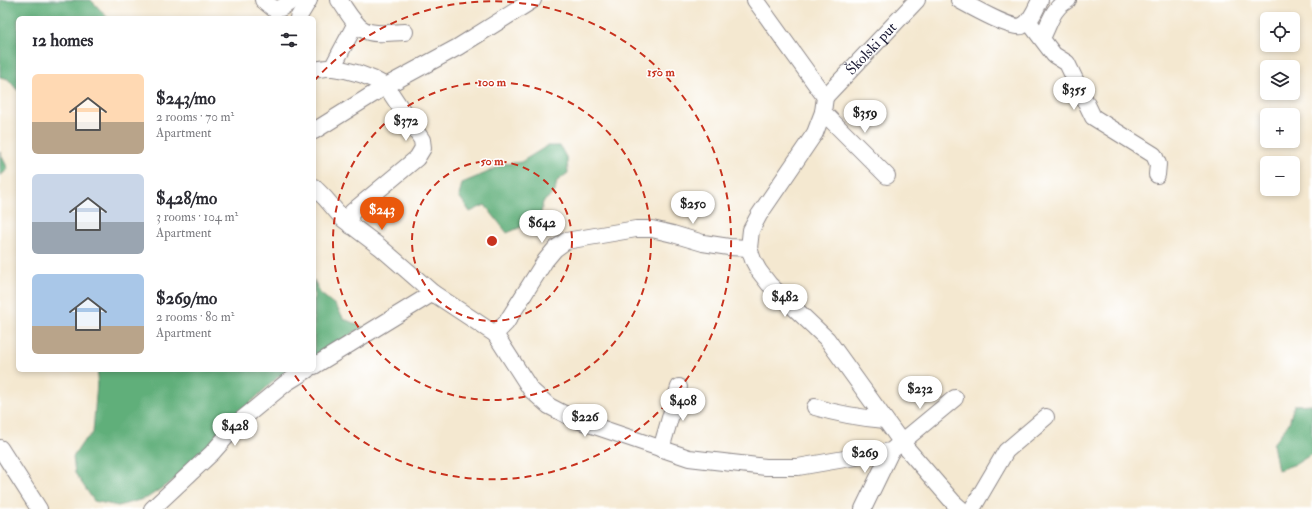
<!DOCTYPE html>
<html lang="en">
<head>
<meta charset="utf-8">
<style>
  :root { --surface:#fff; --page:#f2f2f3; --text:#2b2b33; --muted:#7c7c81; --accent:#ea580c }
  body { margin:0; font-family:"IM FELL Double Pica",serif; background:var(--page); color:var(--text); height:100vh; display:flex; flex-direction:column; font-size:15px; white-space:nowrap }
  * { box-sizing:border-box; margin:0 }
  p { font-size:13px; color:var(--muted) }
  .icon { flex:none; width:22px; height:22px; fill:none; stroke:currentColor; stroke-width:2; stroke-linecap:round; stroke-linejoin:round }
  .map { position:relative; flex:1; overflow:hidden }
  .side { position:absolute; left:16px; top:16px; width:300px; height:356px; display:flex; flex-direction:column; background:var(--surface); border-radius:6px; box-shadow:0 2px 6px #0003 }
  .side>* { flex:none }
  .buttons { position:absolute; left:1260px; top:12px; display:grid; gap:8px }
  .buttons a { display:grid; place-items:center; width:40px; height:40px; border-radius:6px; background:var(--surface); box-shadow:0 2px 6px #0003; font-size:20px }
  .price { position:absolute; translate:-50% -34px; padding:0 9px; border-radius:14px; background:#fff; color:#222; font-size:13px; line-height:26px; filter:drop-shadow(0 1px 2px #0008) }
  .price::after { content:''; position:absolute; left:50%; top:24px; width:12px; height:9px; margin-left:-6px; background:inherit; clip-path:polygon(0 0,100% 0,50% 100%) }
  .price.current { background:var(--accent); color:#fff }
  ul { padding:0; list-style:none }
  li { display:flex; align-items:center; gap:12px; height:100px; padding:0 16px }
  li span { display:grid; place-items:center; flex:none; width:112px; height:80px; border-radius:6px; color:#555 }
  li>.icon { margin-inline-start:auto }
  span .icon { width:48px; height:48px; fill:#fffc; stroke-width:1 }
  li b { font-size:17px }
  h2 { display:flex; justify-content:space-between; align-items:center; height:48px; padding:0 16px; font-size:17px }
  .map>svg:first-child { display:block }
  .forest { fill:#60af7a; stroke:#41685a }
  .lines { fill:none; stroke-linecap:round; stroke-linejoin:round }
  .minor-casing { stroke:#8b8586; stroke-width:18 }
  .minor { stroke:#fff; stroke-width:16 }
  .ring { fill:none; stroke:#c8321e; stroke-width:2; stroke-dasharray:7 5 }
  .labels { text-anchor:middle; stroke-width:3; stroke-linejoin:round; paint-order:stroke }
  .street-label { font-size:15px; fill:#22223b; stroke:#fff }
  .centre { fill:#c8321e; stroke:#fff; stroke-width:2 }
  .ring-label { font-size:12px; text-anchor:middle; font-weight:bold; fill:#c8321e; stroke:#fff; stroke-width:3; stroke-linejoin:round; paint-order:stroke }
</style>
</head>
<body>
<div class="map">
<svg width="1312" height="509" viewBox="0 0 1312 509">
  <rect width="100%" height="100%" fill="#fff"/>
  <filter id="ink" filterUnits="userSpaceOnUse"><feTurbulence type="fractalNoise" baseFrequency=".025" numOctaves="2"/><feDisplacementMap in="SourceGraphic" scale="8" xChannelSelector="R" yChannelSelector="G"/><feConvolveMatrix kernelMatrix="1 2 1 2 8 2 1 2 1" color-interpolation-filters="sRGB"/></filter>
  <filter id="wash" filterUnits="userSpaceOnUse"><feTurbulence type="fractalNoise" baseFrequency=".012" numOctaves="4" result="noise"/><feDisplacementMap in="SourceGraphic" scale="16" xChannelSelector="R" yChannelSelector="G"/><feGaussianBlur stdDeviation="0.9" result="paint"/><feColorMatrix in="noise" values="0 0 0 0 0 0 0 0 0 0 0 0 0 0 0 0 0 1.4 0 .05"/><feComposite in="paint" operator="in"/></filter>
  <g filter="url(#wash)">
    <rect width="100%" height="100%" fill="#f4e8d0"/>
    <g class="forest">
      <polygon points="0,0 91,0 108,18 18,18 18,91 8,79 0,77"/>
      <polygon points="547,146 560,146 567,159 568,173 557,181 555,192 543,202 540,219 507,233 485,205 470,212 459,196 462,183 486,173 503,164 521,162"/>
      <polygon points="0,152 8,169 0,176"/>
      <polygon points="314,280 320,293 336,306 344,319 363,327 314,356"/>
      <polygon points="98,370 290,370 278,377 250,403 187,471 147,498 118,506 94,501 75,473 73,457 83,442 93,433"/>
      <polygon points="1312,404 1312,454 1296,464 1278,470 1273,444 1289,423 1294,405"/>
    </g>
  </g>
  <g filter="url(#ink)">
    <g class="lines">
      <defs>
        <g id="minor">
          <polyline points="263,0 274,9 281,8 293,0"/>
          <path d="M 339,0 C 346,9 353,24 364,30 C 375,36 392,32 405,32"/>
          <polyline points="755,0 825,97 823,112 815,133 759,215 751,230 749,248 753,260 759,271 769,284 827,339 902,443 953,502 961,509"/>
          <path d="M 959,0 C 970,6 1012,30 1022,26 C 1031,22 1036,8 1040,0"/>
          <polyline points="298,18 309,0"/>
          <polyline points="1029,22 1054,55 1067,63 1093,117 1154,155 1158,164 1157,175"/>
          <path d="M 1042,38 C 1050,23 1052,8 1068,0"/>
          <polyline points="332,68 356,23"/>
          <path d="M 314,70 C 320,69 327,67 333,68 C 351,70 371,77 386,86 L 422,140 L 423,148 L 417,158 L 352,212 L 350,217 L 351,226"/>
          <path id="s1" d="M 825,97 L 917,0"/>
          <polyline points="823,112 887,176"/>
          <polyline points="314,131 386,86 458,47 533,0"/>
          <polyline points="314,187 325,198 343,219 380,247 433,293"/>
          <polyline points="495,334 506,323 545,261 555,249 566,241 636,229 652,229 673,234 703,243 729,247 749,248"/>
          <polyline points="314,366 433,293 495,334 531,390 549,406 574,419 689,458 766,467 798,467 891,451 955,398"/>
          <path d="M 815,407 C 838,414 861,418 885,420"/>
          <polyline points="0,448 39,509"/>
          <polyline points="661,449 679,387"/>
          <polyline points="152,509 212,453 241,420 286,383 307,370"/>
          <polyline points="863,509 891,451"/>
          <polyline points="972,509 1006,451 1046,417"/>
        </g>
      </defs>
      <use href="#minor" class="minor-casing"/>
      <use href="#minor" class="minor"/>
    </g>
  </g>
  <g class="ring">
    <circle cx="492" cy="241" r="80"/>
    <circle cx="492" cy="241" r="159"/>
    <path d="M314 81A239 239 0 1 1 292 371"/>
  </g>
  <g class="labels">
    <g class="street-label">
      <text dy="5" stroke="none"><textPath href="#s1" startOffset="67">Školski put</textPath></text>
    </g>
  </g>
  <circle cx="492" cy="241" r="6" class="centre"/>
  <g class="ring-label">
    <text x="661" y="76">150 m</text>
    <text x="492" y="86">100 m</text>
    <text x="492" y="165">50 m</text>
  </g>
</svg>
<div class="buttons">
<a><svg class="icon" aria-label="locate" viewBox="0 0 24 24"><circle cx="12" cy="12" r="6"/><path d="M12 2v4M12 18v4M2 12h4M18 12h4"/></svg></a>
<a><svg class="icon" aria-label="layers" viewBox="0 0 24 24"><path d="M12 4l9 5-9 5-9-5zM3 14l9 5 9-5"/></svg></a>
<a>+</a>
<a>−</a>
</div>
<b class="price" style="left:1074px;top:111px">$355</b>
<b class="price" style="left:865px;top:134px">$359</b>
<b class="price" style="left:406px;top:142px">$372</b>
<b class="price" style="left:693px;top:225px">$250</b>
<b class="price current" style="left:382px;top:231px">$243</b>
<b class="price" style="left:542px;top:244px">$642</b>
<b class="price" style="left:785px;top:318px">$482</b>
<b class="price" style="left:920px;top:410px">$232</b>
<b class="price" style="left:683px;top:422px">$408</b>
<b class="price" style="left:585px;top:438px">$226</b>
<b class="price" style="left:235px;top:447px">$428</b>
<b class="price" style="left:865px;top:474px">$269</b>
<section class="side">
<h2>12 homes<svg class="icon" aria-label="filters" viewBox="0 0 24 24"><path d="M4 7h16M4 17h16"/><circle cx="9" cy="7" r="2"/><circle cx="15" cy="17" r="2"/></svg></h2>
<ul>
<li><span style="background:linear-gradient(#ffd9b3 60%,#b9a48a 0)"><svg class="icon" aria-label="home" viewBox="0 0 24 24"><path d="M3 11l9-7 9 7M6 9v11h12V9"/></svg></span><div><b>$243/mo</b><p>2 rooms · 70 m²</p><p>Apartment</p></div></li>
<li><span style="background:linear-gradient(#c9d6e8 60%,#9aa5b1 0)"><svg class="icon" aria-label="home" viewBox="0 0 24 24"><path d="M3 11l9-7 9 7M6 9v11h12V9"/></svg></span><div><b>$428/mo</b><p>3 rooms · 104 m²</p><p>Apartment</p></div></li>
<li><span style="background:linear-gradient(#a9c7e8 65%,#b9a48a 0)"><svg class="icon" aria-label="home" viewBox="0 0 24 24"><path d="M3 11l9-7 9 7M6 9v11h12V9"/></svg></span><div><b>$269/mo</b><p>2 rooms · 80 m²</p><p>Apartment</p></div></li>
</ul>
</section>
</div>
</body>
</html>
